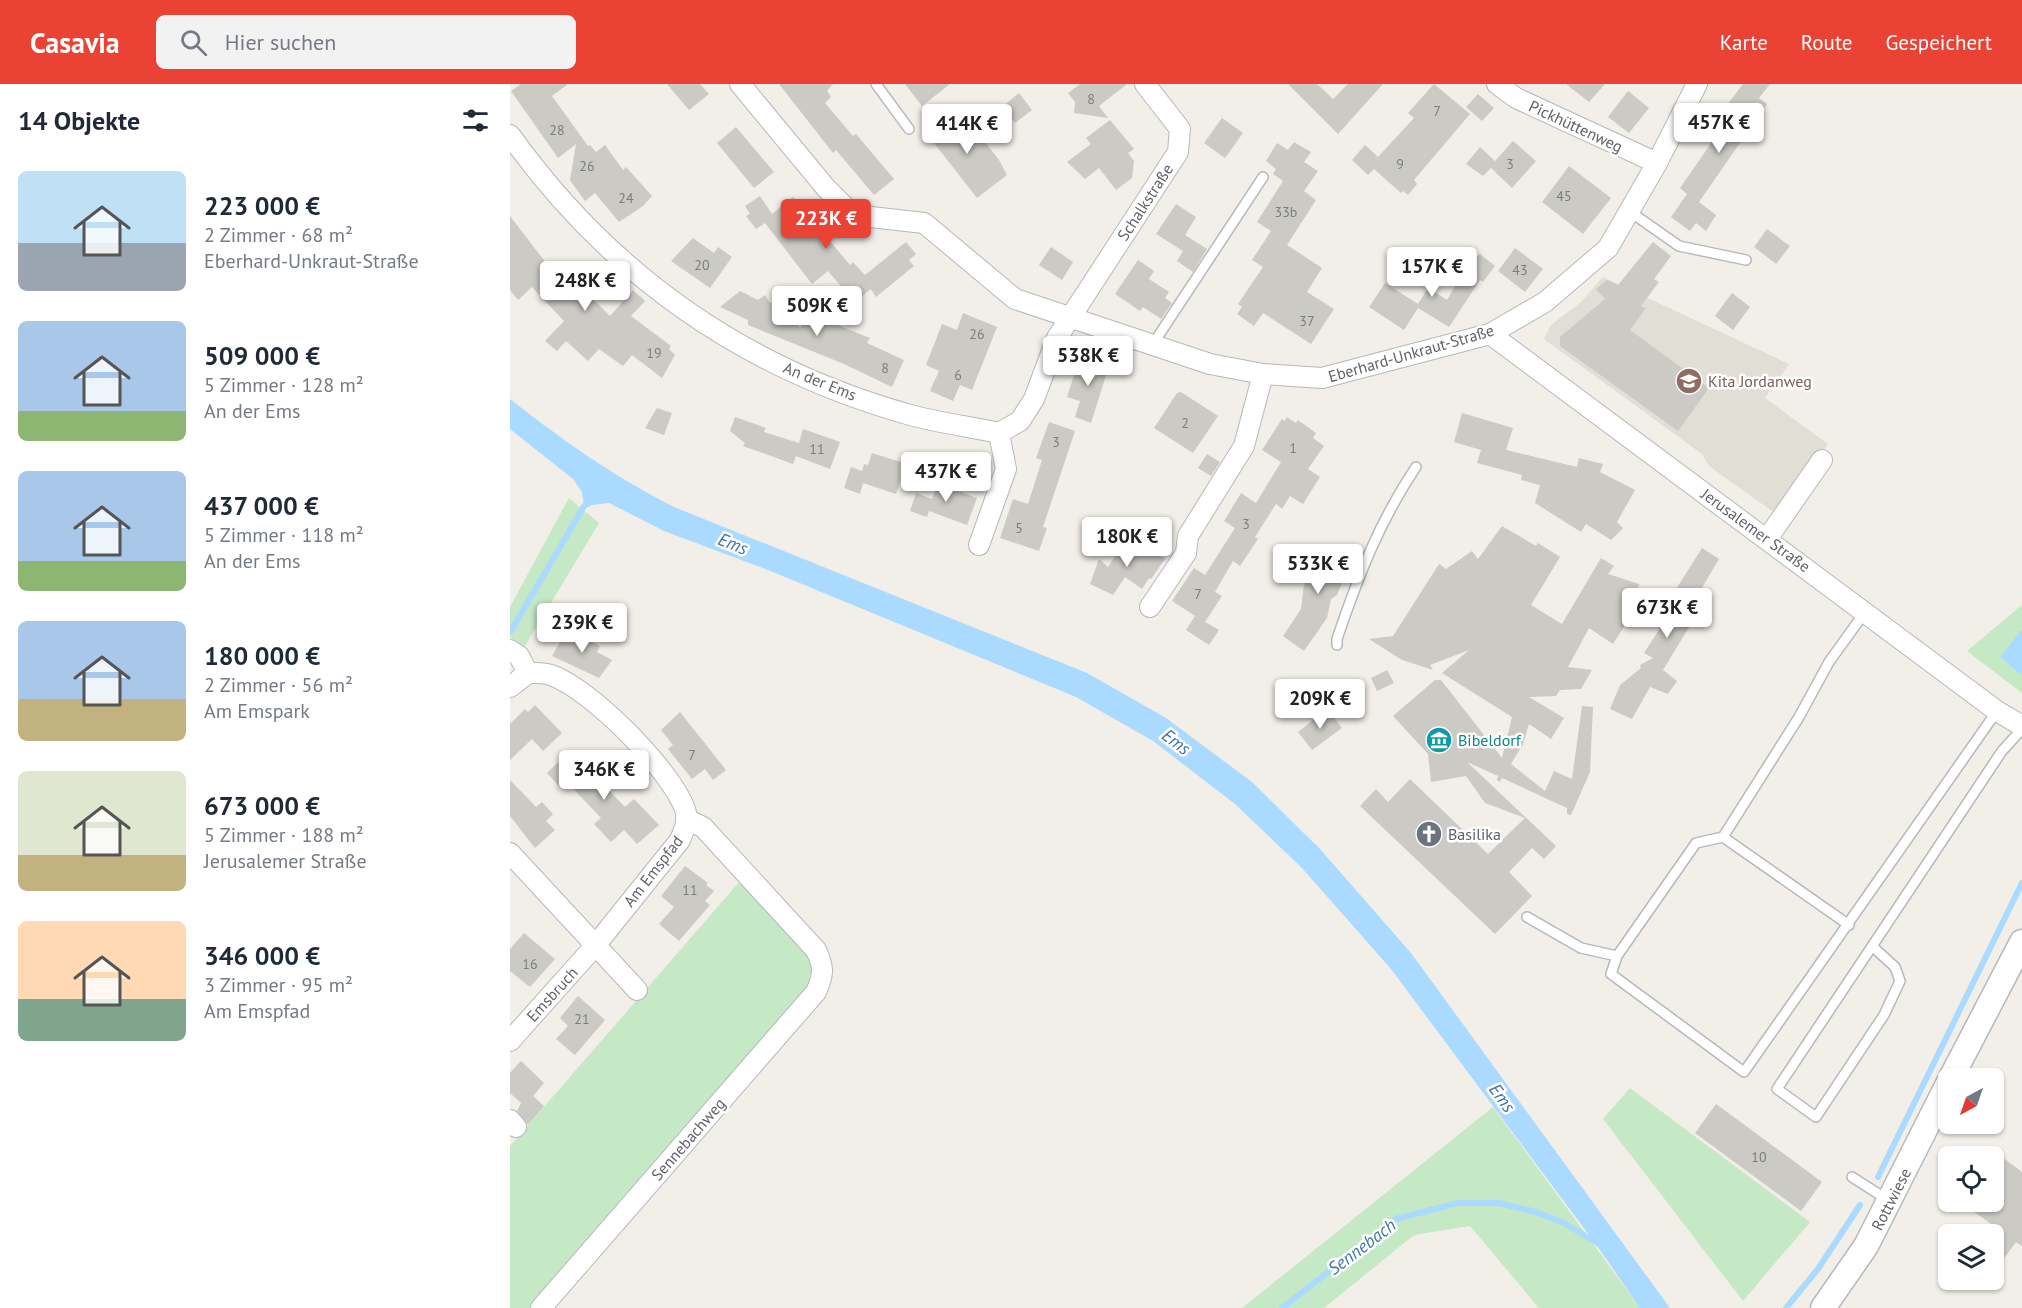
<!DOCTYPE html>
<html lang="de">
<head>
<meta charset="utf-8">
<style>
  :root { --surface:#fff; --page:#f2f2f3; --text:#1f2937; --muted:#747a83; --accent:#ea4335 }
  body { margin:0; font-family:"PT Sans",sans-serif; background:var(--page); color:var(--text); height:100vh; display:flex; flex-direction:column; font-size:22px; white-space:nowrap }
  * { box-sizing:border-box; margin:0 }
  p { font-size:20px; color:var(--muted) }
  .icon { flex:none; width:33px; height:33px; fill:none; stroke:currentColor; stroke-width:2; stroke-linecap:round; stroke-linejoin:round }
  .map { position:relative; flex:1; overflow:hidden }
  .sheet { display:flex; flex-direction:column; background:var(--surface); width:510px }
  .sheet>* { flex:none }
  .needle { width:39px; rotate:220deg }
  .tools { position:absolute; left:1428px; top:984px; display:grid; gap:12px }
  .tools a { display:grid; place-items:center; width:66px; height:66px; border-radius:9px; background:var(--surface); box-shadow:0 2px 4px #0004; font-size:30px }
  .price { position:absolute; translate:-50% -51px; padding:0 14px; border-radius:6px; background:#fff; color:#222; font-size:20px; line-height:39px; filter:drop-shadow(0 2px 3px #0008) }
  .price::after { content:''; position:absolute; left:50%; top:36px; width:18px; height:14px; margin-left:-9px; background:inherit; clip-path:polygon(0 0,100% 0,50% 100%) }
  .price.on { background:var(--accent); color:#fff }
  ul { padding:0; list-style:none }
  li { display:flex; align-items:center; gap:18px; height:150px; padding:0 18px }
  li span { display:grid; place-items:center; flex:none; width:168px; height:120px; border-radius:9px; color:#555 }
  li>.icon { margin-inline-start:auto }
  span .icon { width:72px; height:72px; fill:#fffc; stroke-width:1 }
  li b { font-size:26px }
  h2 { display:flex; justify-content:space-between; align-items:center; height:72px; padding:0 18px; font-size:26px }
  header { display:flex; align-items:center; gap:36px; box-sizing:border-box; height:84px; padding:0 30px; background:var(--accent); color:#fff }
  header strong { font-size:28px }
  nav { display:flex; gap:33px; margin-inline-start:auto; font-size:21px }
  .search { width:420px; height:54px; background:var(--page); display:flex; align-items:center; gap:15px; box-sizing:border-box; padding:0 21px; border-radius:9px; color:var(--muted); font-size:22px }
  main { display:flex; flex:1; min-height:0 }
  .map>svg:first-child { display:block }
  .education { fill:#e1ded6 }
  .green { fill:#c5e8c5 }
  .water { fill:#aadaff }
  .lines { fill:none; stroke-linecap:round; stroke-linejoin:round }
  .stream { stroke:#aadaff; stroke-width:6 }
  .building { fill:#cccac5 }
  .service-casing { stroke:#b5b8bc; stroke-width:12 }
  .minor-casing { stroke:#b5b8bc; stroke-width:22 }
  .tertiary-casing { stroke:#b5b8bc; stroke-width:27 }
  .service { stroke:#fff; stroke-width:9 }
  .minor { stroke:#fff; stroke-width:20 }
  .tertiary { stroke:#fff; stroke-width:24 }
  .labels { text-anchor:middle; stroke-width:5; stroke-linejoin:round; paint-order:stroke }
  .number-label { font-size:14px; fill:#7a7d7f }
  .street-label { font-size:16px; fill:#5f6368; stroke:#fff }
  .education-label { font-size:16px; fill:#785e54; stroke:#fff; text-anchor:start }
  .culture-label { font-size:16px; fill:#0d838f; stroke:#fff; text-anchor:start }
  .worship-label { font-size:16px; fill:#5b616d; stroke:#fff; text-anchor:start }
  .water-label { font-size:18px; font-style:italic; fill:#4174aa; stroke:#fff }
</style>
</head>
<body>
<header>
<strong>Casavia</strong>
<div class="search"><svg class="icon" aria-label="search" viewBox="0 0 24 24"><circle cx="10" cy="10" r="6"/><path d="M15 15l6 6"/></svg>Hier suchen</div>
<nav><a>Karte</a><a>Route</a><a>Gespeichert</a></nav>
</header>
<main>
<section class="sheet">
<h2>14 Objekte<svg class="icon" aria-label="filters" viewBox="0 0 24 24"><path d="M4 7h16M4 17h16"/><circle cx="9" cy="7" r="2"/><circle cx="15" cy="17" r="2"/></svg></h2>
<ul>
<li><span style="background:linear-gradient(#bfe0f5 60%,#9aa5b1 0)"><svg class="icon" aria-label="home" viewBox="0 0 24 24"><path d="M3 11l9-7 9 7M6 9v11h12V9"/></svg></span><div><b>223 000 €</b><p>2 Zimmer · 68 m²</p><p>Eberhard-Unkraut-Straße</p></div></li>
<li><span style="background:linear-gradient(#a9c7e8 75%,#8fb573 0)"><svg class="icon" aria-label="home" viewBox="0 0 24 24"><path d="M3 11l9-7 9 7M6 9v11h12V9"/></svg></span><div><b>509 000 €</b><p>5 Zimmer · 128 m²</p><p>An der Ems</p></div></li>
<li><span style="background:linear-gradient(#a9c7e8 75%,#8fb573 0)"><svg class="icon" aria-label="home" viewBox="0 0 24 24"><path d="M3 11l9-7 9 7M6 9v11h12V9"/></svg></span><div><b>437 000 €</b><p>5 Zimmer · 118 m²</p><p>An der Ems</p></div></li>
<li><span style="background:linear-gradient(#a9c7e8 65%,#c2b280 0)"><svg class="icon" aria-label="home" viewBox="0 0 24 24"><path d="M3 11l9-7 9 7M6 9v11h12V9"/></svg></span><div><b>180 000 €</b><p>2 Zimmer · 56 m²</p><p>Am Emspark</p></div></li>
<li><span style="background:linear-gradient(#dfe7d0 70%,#c2b280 0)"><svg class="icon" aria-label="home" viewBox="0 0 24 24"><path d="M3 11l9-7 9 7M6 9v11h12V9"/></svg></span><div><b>673 000 €</b><p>5 Zimmer · 188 m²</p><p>Jerusalemer Straße</p></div></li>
<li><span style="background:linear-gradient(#ffd9b3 65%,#7fa58c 0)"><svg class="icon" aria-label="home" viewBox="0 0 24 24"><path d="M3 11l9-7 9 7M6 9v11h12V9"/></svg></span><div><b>346 000 €</b><p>3 Zimmer · 95 m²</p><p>Am Emspfad</p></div></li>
</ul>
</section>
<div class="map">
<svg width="1512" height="1224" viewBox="0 0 1512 1224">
  <rect width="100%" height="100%" fill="#f1efe8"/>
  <polygon class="education" points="1093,193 1279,280 1255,314 1318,360 1266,430 1199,382 1192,370 1034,255 1041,241 1071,218"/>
  <g class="green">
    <polygon points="59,414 89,439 15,562 0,553 0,523"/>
    <polygon points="1512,521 1512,545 1490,573 1512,592 1512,609 1457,567"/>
    <polygon points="231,796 299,870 302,885 299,906 20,1224 0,1224 0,1062"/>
    <polygon points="1120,1004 1300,1138 1233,1217 1093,1035"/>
    <polygon points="983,1023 1130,1224 1029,1224 960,1142 904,1151 814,1224 732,1224"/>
  </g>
  <g class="water">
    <path d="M 0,315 C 55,358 102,391 164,423 L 577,589 L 656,634 L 742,698 L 810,765 L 901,869 L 1160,1224 L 1130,1224 L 1085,1159 L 881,885 L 792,784 L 725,720 L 643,657 L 566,613 L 258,486 L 154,447 L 99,419 L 74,422 L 72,408 L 63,395 L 0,345 Z"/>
    <polygon points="1512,545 1512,592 1490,573"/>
  </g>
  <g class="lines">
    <g class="stream">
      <polyline points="1,547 74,422 79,419"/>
      <polyline points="1368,1093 1512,799"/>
      <polyline points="772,1224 886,1135 948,1119 989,1119 1026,1128 1054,1139 1092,1162"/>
      <polyline points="1276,1224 1308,1185 1350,1121"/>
    </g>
  </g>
  <g class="building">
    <polygon points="11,0 58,0 42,12 78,62 80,61 86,68 95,61 113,86 116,83 142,112 133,122 109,138 85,109 75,117 60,96 66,60 48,74 1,7"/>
    <polygon points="157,0 190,0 199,10 179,26"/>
    <polygon points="269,0 323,0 317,7 321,13 315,19 343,52 346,50 384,95 364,111 326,66 323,69"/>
    <polygon points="395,0 440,0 412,22"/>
    <polygon points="570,0 617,0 589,22 598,34 564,29 565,18 558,9"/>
    <polygon points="778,0 807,0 823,15 838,0 873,0 828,50"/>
    <polygon points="924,0 960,30 904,96 907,100 898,111 893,107 891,109 864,85 858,91 842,76 855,61 868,73 904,34 898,29"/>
    <polygon points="1056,0 1095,0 1079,18"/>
    <polygon points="1233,0 1260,0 1249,14 1257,20 1189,118 1206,131 1196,147 1186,139 1180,147 1161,133 1177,110 1170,104 1215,39 1208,33"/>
    <polygon points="1118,7 1139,24 1119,49 1098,33"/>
    <polygon points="509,9 522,26 505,39 492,23"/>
    <polygon points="968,10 984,24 972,37 956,23"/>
    <polygon points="434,28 458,57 468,49 489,76 497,91 467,114 413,45"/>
    <polygon points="712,34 733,49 715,74 694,59"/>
    <polygon points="600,36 624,65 618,69 624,77 622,94 606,106 589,84 575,95 557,78 581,60 576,54"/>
    <polygon points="226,43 264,88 244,104 207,59"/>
    <polygon points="1003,57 1026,77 1002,104 981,84 973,92 956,80 970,63 985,77"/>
    <polygon points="784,58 801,68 794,78 808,87 794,107 806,116 777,161 812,184 797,208 824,225 801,260 753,229 744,242 727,230 732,223 728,220 753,183 742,176 761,147 747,138 773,97 763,90 766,85 756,77 767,59 778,66"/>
    <polygon points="1059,82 1101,114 1073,150 1032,118"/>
    <polygon points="250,112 262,130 283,113 340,181 343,178 355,191 396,158 406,170 399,176 404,182 366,213 361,205 351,213 342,201 335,207 318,187 302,200 255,139 246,145 236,132 240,130 235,122"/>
    <polygon points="666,120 686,133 675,151 697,165 683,188 667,177 673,167 646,150"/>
    <polygon points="0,132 43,188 45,186 49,192 55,187 100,232 123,206 135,217 121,232 161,262 159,265 165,271 152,294 122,271 113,282 89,265 78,277 56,257 47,267 35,257 54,237 22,203 8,216 0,206"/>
    <polygon points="1257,145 1280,162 1266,180 1244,163"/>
    <polygon points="183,154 204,169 208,163 222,173 200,204 161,177"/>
    <polygon points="1143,158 1161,172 1144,195 1149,198 1131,222 1136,224 1120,246 1199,304 1168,347 1050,262 1050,253 1095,215 1086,205 1097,196 1108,201"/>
    <polygon points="541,163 563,178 552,196 529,181"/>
    <polygon points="1005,164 1033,185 1015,208 988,187"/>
    <polygon points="970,170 985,182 973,198 970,196 939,243 908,224 894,246 859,223 875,199 908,220 918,204 937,216 957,182"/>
    <polygon points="628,176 644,187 639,195 659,208 655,214 662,219 651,235 633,223 630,227 605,210"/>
    <polygon points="230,207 248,216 255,211 260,219 269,212 290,244 298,229 360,254 357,259 394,276 382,303 334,280 238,241 238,236 210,223"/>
    <polygon points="1222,209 1240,223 1223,246 1205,232"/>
    <polygon points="453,229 487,243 462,306 450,301 443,317 420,307 429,287 416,281 432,240 447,246"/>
    <polygon points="570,273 599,282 581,339 565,333 570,317 557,313"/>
    <polygon points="671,308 708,332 683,369 644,344 667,309"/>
    <polygon points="147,324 162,329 154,351 135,344"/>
    <polygon points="952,329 1003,344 996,366 1067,383 1069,374 1093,380 1090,388 1125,406 1107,438 1113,444 1101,456 1076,440 1071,448 1025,419 1030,401 1011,396 1012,391 967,379 971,366 944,358"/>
    <polygon points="225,333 256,344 254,348 289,359 293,345 330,358 320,385 286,372 283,380 233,362 235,359 220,347"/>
    <polygon points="777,333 786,339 788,336 806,349 803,354 814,362 798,385 810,393 793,420 780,412 772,425 766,420 745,453 748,455 730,482 723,477 705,508 712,512 695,538 709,546 699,561 676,546 685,532 693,537 662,517 684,484 695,491 725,444 714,437 731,409 746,419 771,378 752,366 772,335 775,337"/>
    <polygon points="539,338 565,347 533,443 537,444 529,467 490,454 503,415 518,420 532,376 526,374"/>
    <polygon points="362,369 397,380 386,410 353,399 350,410 334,404 341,383 352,387 354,380 358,381"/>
    <polygon points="697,370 710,378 701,392 688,384"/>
    <polygon points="430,393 450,400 448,407 467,414 457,441 419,427 417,433 400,427 406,409 422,415"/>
    <polygon points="992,442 1026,462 1028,459 1050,473 1021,521 1052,540 1091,474 1104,482 1098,490 1129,500 1117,538 1103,560 1079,544 1058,583 1082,586 1071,605 1050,606 1046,612 1019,613 1054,634 1041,655 1019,640 1013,660 1001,680 1035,707 1044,687 1062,695 1072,622 1083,623 1080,688 1061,731 1057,730 1057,724 992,694 990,698 987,696 988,692 957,678 1046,762 1034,775 1022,764 999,788 1022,812 985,850 850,722 866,705 878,718 900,695 978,770 1015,734 975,719 956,692 921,698 918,670 883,632 925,596 931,596 992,674 1002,633 932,589 959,566 920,581 923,586 892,576 859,555 883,552 929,480 936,485 962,467 968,475"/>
    <polygon points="617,455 655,475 641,495 639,494 632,505 615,493 603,511 580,500 589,475 598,483"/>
    <polygon points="808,461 842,475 827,511 821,515 817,534 794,567 773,552 791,525 795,492"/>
    <polygon points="1192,464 1209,475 1190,507 1198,512 1153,586 1167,597 1158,610 1140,603 1122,635 1100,625 1110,601 1131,584 1130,581 1143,574 1134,569 1169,515 1163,510"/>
    <polygon points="58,544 90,562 87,568 102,576 89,594 42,572"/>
    <polygon points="877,586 884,599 867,607 861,594"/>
    <polygon points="25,621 52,649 33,667 22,655 0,676 0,640 15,625 18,628"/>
    <polygon points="817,625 832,644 802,666 788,648"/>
    <polygon points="170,628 216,686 203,696 195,685 182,695 158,665 163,661 151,646"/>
    <polygon points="56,671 68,684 73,679 77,684 86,676 97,687 88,695 115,723 124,715 149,741 127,760 114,746 101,758 84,740 91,734 55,696 49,702 37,689"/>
    <polygon points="0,696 26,723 32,718 43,730 36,737 45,746 25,764 0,732"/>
    <polygon points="175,782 198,799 196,801 204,807 195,817 200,821 169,857 149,840 164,823 151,812"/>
    <polygon points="14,849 45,875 20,903 0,887 0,865"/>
    <polygon points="68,912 95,936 65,971 46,955 58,942 50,934"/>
    <polygon points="11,977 34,999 23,1012 34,1022 18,1041 7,1027 11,1019 0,1009 0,989"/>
    <polygon points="1206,1020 1312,1098 1291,1127 1185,1049"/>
    <polygon points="1484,1067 1512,1088 1512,1162 1506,1158 1484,1188 1484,1142 1450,1118 1484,1118"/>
  </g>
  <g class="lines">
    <defs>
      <g id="service">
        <polyline points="366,0 399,45"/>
        <polyline points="1119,127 1169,162 1236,176"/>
        <polyline points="643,260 753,93"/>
        <polyline points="1355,528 1319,578 1289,633 1213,753 1186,759 1107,872 1101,890 1234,988 1487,627"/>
        <path d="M 827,561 L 827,555 C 848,493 869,438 906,383"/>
        <polyline points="1213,753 1339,841"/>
        <polyline points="1017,833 1071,864 1107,872"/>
        <polyline points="1363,863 1385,883 1390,897 1374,931 1306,1033 1267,1005 1492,667 1512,645"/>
        <polyline points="1342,1093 1378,1116"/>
      </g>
      <g id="minor">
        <polyline points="230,0 316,104 343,131 414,139 505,215 700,280 753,290 812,294 980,250 1035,218 1098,164 1147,79 1187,0"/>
        <polyline points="987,0 1006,14 1147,79"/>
        <path d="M 0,51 C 101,192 236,286 404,332 C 431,339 461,343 489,349 L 510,337 L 524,315 L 547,254 L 668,68 L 670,45 L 635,0"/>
        <polyline points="980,250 1487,627 1512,642"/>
        <polyline points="1257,455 1312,376"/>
        <polyline points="469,461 496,385 489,349"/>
        <polyline points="640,523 676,469 678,452 734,362 753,290"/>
        <polyline points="0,566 9,572 18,589"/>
        <path d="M 0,603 L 18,589 C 25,589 34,588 41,591 C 81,605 160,685 175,725 C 179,736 174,746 170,756 L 84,863 L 0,957"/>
        <polyline points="0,769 127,906"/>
        <polyline points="0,1036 6,1043"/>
        <path d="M 31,1224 L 306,908 C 314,890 314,883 306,866 L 193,743 L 176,735"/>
      </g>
      <g id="tertiary">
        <polyline points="1441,994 1512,858"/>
        <polyline points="1313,1224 1356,1162 1438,1000"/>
      </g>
    </defs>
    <use href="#service" class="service-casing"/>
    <use href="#minor" class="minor-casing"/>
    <use href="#tertiary" class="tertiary-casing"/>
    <use href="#service" class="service"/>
    <use href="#minor" class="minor"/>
    <use href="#tertiary" class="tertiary"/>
  </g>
  <defs>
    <symbol id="school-disc" viewBox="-11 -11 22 22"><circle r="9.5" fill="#8d6e63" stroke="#fff"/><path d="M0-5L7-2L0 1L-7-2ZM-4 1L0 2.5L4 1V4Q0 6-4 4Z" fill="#fff"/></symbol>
    <symbol id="museum-disc" viewBox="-11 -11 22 22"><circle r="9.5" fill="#0f9aa8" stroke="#fff"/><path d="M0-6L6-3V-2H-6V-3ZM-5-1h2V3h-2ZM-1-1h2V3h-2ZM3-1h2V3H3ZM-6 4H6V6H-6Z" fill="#fff"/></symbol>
    <symbol id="church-disc" viewBox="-11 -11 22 22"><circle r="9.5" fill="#6b7280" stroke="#fff"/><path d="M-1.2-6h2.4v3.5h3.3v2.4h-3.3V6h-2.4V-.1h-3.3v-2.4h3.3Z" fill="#fff"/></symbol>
  </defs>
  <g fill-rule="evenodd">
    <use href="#school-disc" x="1164" y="282" width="30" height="30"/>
    <use href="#museum-disc" x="914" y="641" width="30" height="30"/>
    <use href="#church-disc" x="904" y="735" width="30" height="30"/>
  </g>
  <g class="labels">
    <g class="number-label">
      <text x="581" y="20">8</text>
      <text x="927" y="32">7</text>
      <text x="47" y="51">28</text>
      <text x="890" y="85">9</text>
      <text x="1000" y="85">3</text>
      <text x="77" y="87">26</text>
      <text x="1054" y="117">45</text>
      <text x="116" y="119">24</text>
      <text x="776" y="133">33b</text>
      <text x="192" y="186">20</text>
      <text x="1010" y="191">43</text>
      <text x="797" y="242">37</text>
      <text x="467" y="255">26</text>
      <text x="144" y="274">19</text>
      <text x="375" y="289">8</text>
      <text x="448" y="296">6</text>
      <text x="675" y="344">2</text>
      <text x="546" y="363">3</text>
      <text x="783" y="369">1</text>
      <text x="307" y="370">11</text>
      <text x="736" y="445">3</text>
      <text x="509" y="449">5</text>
      <text x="688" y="515">7</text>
      <text x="182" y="676">7</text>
      <text x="180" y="811">11</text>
      <text x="20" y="885">16</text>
      <text x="72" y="940">21</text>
      <text x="1249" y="1078">10</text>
    </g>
    <g class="street-label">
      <text transform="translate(1066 42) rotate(25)" y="6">Pickhüttenweg</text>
      <text transform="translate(635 118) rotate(-57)" y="6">Schalkstraße</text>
      <text transform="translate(901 269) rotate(-16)" y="6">Eberhard-Unkraut-Straße</text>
      <text transform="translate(310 297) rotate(22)" y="6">An der Ems</text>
      <text transform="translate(1246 446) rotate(36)" y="6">Jerusalemer Straße</text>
      <text transform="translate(143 787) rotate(-52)" y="6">Am Emspfad</text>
      <text transform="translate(42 910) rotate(-48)" y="6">Emsbruch</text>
      <text transform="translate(178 1055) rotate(-49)" y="6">Sennebachweg</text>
      <text transform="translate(1381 1115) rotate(-63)" y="6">Rottwiese</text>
    </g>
    <g class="education-label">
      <text x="1198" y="303">Kita Jordanweg</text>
    </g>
    <g class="culture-label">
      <text x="948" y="662">Bibeldorf</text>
    </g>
    <g class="worship-label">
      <text x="938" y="756">Basilika</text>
    </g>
    <g class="water-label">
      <text transform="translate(223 460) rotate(22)" y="6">Ems</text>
      <text transform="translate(666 658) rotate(37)" y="6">Ems</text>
      <text transform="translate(992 1014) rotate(54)" y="6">Ems</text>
      <text transform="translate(852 1163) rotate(-37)" y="6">Sennebach</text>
    </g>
  </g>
</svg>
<div class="tools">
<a><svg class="needle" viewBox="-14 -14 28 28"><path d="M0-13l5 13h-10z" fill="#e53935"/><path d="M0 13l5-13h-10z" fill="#747a83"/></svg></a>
<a><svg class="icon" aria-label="locate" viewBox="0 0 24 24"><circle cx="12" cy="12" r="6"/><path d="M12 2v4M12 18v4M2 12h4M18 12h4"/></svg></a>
<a><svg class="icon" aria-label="layers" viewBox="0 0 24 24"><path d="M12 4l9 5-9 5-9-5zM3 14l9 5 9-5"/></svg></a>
</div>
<b class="price" style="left:1209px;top:70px">457K €</b>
<b class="price" style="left:457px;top:71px">414K €</b>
<b class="price on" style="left:316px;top:166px">223K €</b>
<b class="price" style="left:922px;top:214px">157K €</b>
<b class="price" style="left:75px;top:228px">248K €</b>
<b class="price" style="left:307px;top:253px">509K €</b>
<b class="price" style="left:578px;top:303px">538K €</b>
<b class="price" style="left:436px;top:419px">437K €</b>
<b class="price" style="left:617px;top:484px">180K €</b>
<b class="price" style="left:808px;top:511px">533K €</b>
<b class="price" style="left:1157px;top:555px">673K €</b>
<b class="price" style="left:72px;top:570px">239K €</b>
<b class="price" style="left:810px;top:646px">209K €</b>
<b class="price" style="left:94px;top:717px">346K €</b>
</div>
</main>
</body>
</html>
